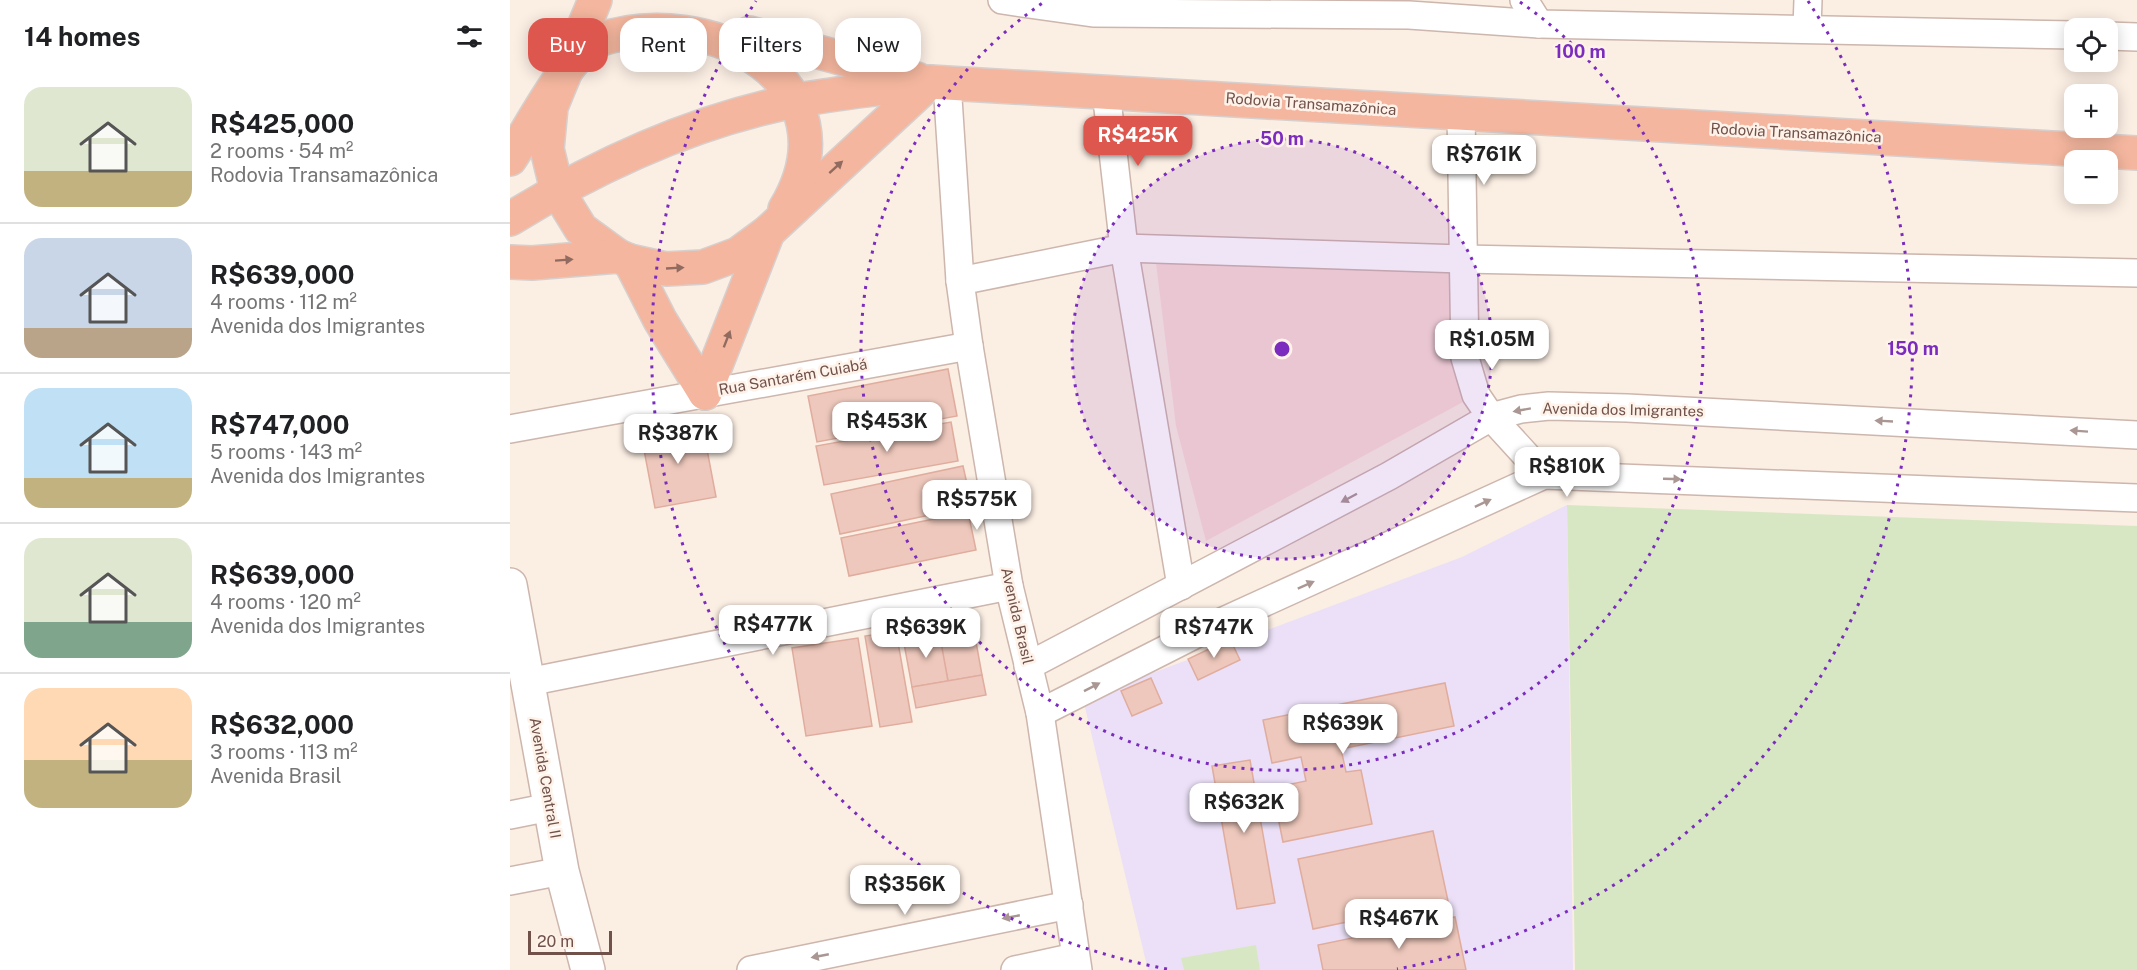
<!DOCTYPE html>
<html lang="en">
<head>
<meta charset="utf-8">
<style>
  :root { --surface:#fff; --page:#f6f6f6; --text:#202124; --muted:#757577; --line:#e0e0e0; --accent:#de574f }
  body { margin:0; font-family:"Public Sans",sans-serif; background:var(--page); color:var(--text); height:100vh; display:flex; flex-direction:column; font-size:22px; white-space:nowrap }
  * { box-sizing:border-box; margin:0 }
  p { font-size:20px; color:var(--muted) }
  .icon { flex:none; width:33px; height:33px; fill:none; stroke:currentColor; stroke-width:2; stroke-linecap:round; stroke-linejoin:round }
  .map { position:relative; flex:1; overflow:hidden }
  .drawer { display:flex; flex-direction:column; background:var(--surface); width:510px }
  .drawer>* { flex:none }
  .banner { position:absolute; left:18px; top:18px; width:570px; height:54px; display:flex; gap:12px }
  .tools { position:absolute; left:1554px; top:18px; display:grid; gap:12px }
  .tools a { display:grid; place-items:center; width:54px; height:54px; border-radius:12px; background:var(--surface); box-shadow:0 3px 15px #0003; font-size:30px }
  .scale { position:absolute; left:18px; bottom:15px; width:84px; box-sizing:border-box; padding-left:6px; border:3px solid #71524b; border-top:0; font-size:16px; line-height:21px; white-space:nowrap; color:#71524b; -webkit-text-stroke:4px #fef2e9; paint-order:stroke }
  .price { position:absolute; translate:-50% -51px; padding:0 14px; border-radius:12px; background:#fff; color:#222; font-size:20px; line-height:39px; filter:drop-shadow(0 2px 3px #0008) }
  .price::after { content:''; position:absolute; left:50%; top:36px; width:18px; height:14px; margin-left:-9px; background:inherit; clip-path:polygon(0 0,100% 0,50% 100%) }
  .price.on { background:var(--accent); color:#fff }
  ul { padding:0; list-style:none }
  li { display:flex; align-items:center; gap:18px; height:150px; padding:0 24px }
  li+li { border-top:2px solid var(--line) }
  li span { display:grid; place-items:center; flex:none; width:168px; height:120px; border-radius:18px; color:#555 }
  li>.icon { margin-inline-start:auto }
  span .icon { width:72px; height:72px; fill:#fffc; stroke-width:1 }
  li b { font-size:26px }
  h2 { display:flex; justify-content:space-between; align-items:center; height:72px; padding:0 24px; font-size:26px }
  .pill { padding:0 21px; border-radius:18px; background:var(--surface); box-shadow:0 3px 15px #0003; font-size:21px; line-height:54px }
  .pill.on { background:var(--accent); color:#fff }
  main { display:flex; flex:1; min-height:0 }
  .map>svg:first-child { display:block }
  .commercial { fill:#fadcd7 }
  .education { fill:#ebe0f7 }
  .green { fill:#d8e7c3 }
  .building { fill:#eec8bc; stroke:#e0ac9e; stroke-width:1.5 }
  .lines { fill:none; stroke-linecap:round; stroke-linejoin:round }
  .minor-casing { stroke:#cdb6ad; stroke-width:30 }
  .tertiary-casing { stroke:#cdb6ad; stroke-width:36 }
  .trunk-casing { stroke:#d7cfcd; stroke-width:36 }
  .minor { stroke:#fff; stroke-width:27 }
  .tertiary { stroke:#fff; stroke-width:33 }
  .trunk { stroke:#f4b69e; stroke-width:33 }
  .oneway { fill:#926b60 }
  .oneway2 { fill:#aa9793 }
  .ring { fill:none; stroke:#7b2cbf; stroke-width:3; stroke-dasharray:3 6 }
  .labels { text-anchor:middle; stroke-width:5; stroke-linejoin:round; paint-order:stroke }
  .street-label { font-size:15px; fill:#71524b; stroke:#fef2e9 }
  .centre { fill:#7b2cbf; stroke:#fef2e9; stroke-width:3 }
  .ring-label { font-size:18px; text-anchor:middle; font-weight:bold; fill:#7b2cbf; stroke:#fef2e9; stroke-width:5; stroke-linejoin:round; paint-order:stroke }
</style>
</head>
<body>
<main>
<section class="drawer">
<h2>14 homes<svg class="icon" aria-label="filters" viewBox="0 0 24 24"><path d="M4 7h16M4 17h16"/><circle cx="9" cy="7" r="2"/><circle cx="15" cy="17" r="2"/></svg></h2>
<ul>
<li><span style="background:linear-gradient(#dfe7d0 70%,#c2b280 0)"><svg class="icon" aria-label="home" viewBox="0 0 24 24"><path d="M3 11l9-7 9 7M6 9v11h12V9"/></svg></span><div><b>R$425,000</b><p>2 rooms · 54 m²</p><p>Rodovia Transamazônica</p></div></li>
<li><span style="background:linear-gradient(#c9d6e8 75%,#b9a48a 0)"><svg class="icon" aria-label="home" viewBox="0 0 24 24"><path d="M3 11l9-7 9 7M6 9v11h12V9"/></svg></span><div><b>R$639,000</b><p>4 rooms · 112 m²</p><p>Avenida dos Imigrantes</p></div></li>
<li><span style="background:linear-gradient(#bfe0f5 75%,#c2b280 0)"><svg class="icon" aria-label="home" viewBox="0 0 24 24"><path d="M3 11l9-7 9 7M6 9v11h12V9"/></svg></span><div><b>R$747,000</b><p>5 rooms · 143 m²</p><p>Avenida dos Imigrantes</p></div></li>
<li><span style="background:linear-gradient(#dfe7d0 70%,#7fa58c 0)"><svg class="icon" aria-label="home" viewBox="0 0 24 24"><path d="M3 11l9-7 9 7M6 9v11h12V9"/></svg></span><div><b>R$639,000</b><p>4 rooms · 120 m²</p><p>Avenida dos Imigrantes</p></div></li>
<li><span style="background:linear-gradient(#ffd9b3 60%,#c2b280 0)"><svg class="icon" aria-label="home" viewBox="0 0 24 24"><path d="M3 11l9-7 9 7M6 9v11h12V9"/></svg></span><div><b>R$632,000</b><p>3 rooms · 113 m²</p><p>Avenida Brasil</p></div></li>
</ul>
</section>
<div class="map">
<svg width="1627" height="970" viewBox="0 0 1627 970">
  <rect width="100%" height="100%" fill="#fbeee3"/>
  <polygon class="commercial" points="952,259 966,395 696,541 666,426 646,263"/>
  <polygon class="education" points="1057,505 1063,970 638,970 573,699 952,557"/>
  <g class="green">
    <polygon points="1057,505 1627,526 1627,970 1065,970"/>
    <polygon points="746,945 750,970 674,970 671,958"/>
  </g>
  <g class="building">
    <polygon points="438,369 447,416 307,442 298,396"/>
    <polygon points="441,422 448,461 314,485 306,446"/>
    <polygon points="192,423 206,497 145,508 131,434"/>
    <polygon points="453,466 462,506 330,534 321,494"/>
    <polygon points="458,512 466,550 339,576 331,538"/>
    <polygon points="462,620 472,675 438,681 427,626"/>
    <polygon points="386,631 402,722 370,727 355,636"/>
    <polygon points="429,631 438,681 402,687 393,638"/>
    <polygon points="348,638 362,726 296,736 282,648"/>
    <polygon points="720,639 730,660 688,680 678,659"/>
    <polygon points="472,675 476,695 406,708 402,687"/>
    <polygon points="641,678 652,703 622,716 611,691"/>
    <polygon points="935,683 944,726 831,749 836,772 851,770 862,824 773,842 762,788 796,781 791,757 762,763 753,720"/>
    <polygon points="740,760 765,903 727,909 702,766"/>
    <polygon points="923,831 938,901 803,929 788,859"/>
    <polygon points="945,917 956,970 813,970 808,945"/>
  </g>
  <g class="lines">
    <defs>
      <g id="minor">
        <polyline points="492,0 583,13 899,15 1029,24 1564,35"/>
        <polyline points="1014,0 1029,24"/>
        <polyline points="1297,28 1298,0"/>
        <polyline points="1598,36 1627,37"/>
        <polyline points="437,83 450,281 459,346 499,586 530,713 568,970"/>
        <polyline points="596,91 614,248 671,586"/>
        <polyline points="951,113 955,358 966,395 981,417 1034,475"/>
        <polyline points="450,281 614,248 952,259 1627,273"/>
        <polyline points="0,429 459,346"/>
        <polyline points="518,666 879,476 981,417 1011,409 1039,406 1117,408 1627,435"/>
        <polyline points="18,682 499,586"/>
        <polyline points="530,713 696,629 1034,475 1627,498"/>
        <polyline points="0,815 40,807"/>
        <polyline points="0,881 52,871"/>
        <polyline points="241,970 559,905"/>
        <polyline points="505,970 565,957"/>
      </g>
      <polyline id="tertiary" points="0,585 52,871 78,970"/>
      <g id="trunk">
        <polyline points="85,0 41,107 37,149 47,190 71,229 108,256 120,261 156,269 193,267 228,254 258,232 420,82"/>
        <polyline points="240,33 407,79"/>
        <path d="M 0,159 C 22,125 53,63 85,41 C 202,0 350,85 275,209"/>
        <path d="M 0,219 C 89,164 185,120 289,100 C 332,92 377,88 420,82 L 1627,153"/>
        <polyline points="120,261 150,320 195,393"/>
        <polyline points="0,262 22,263 108,256"/>
        <polyline points="195,393 258,232"/>
      </g>
    </defs>
    <use href="#minor" class="minor-casing"/>
    <use href="#tertiary" class="tertiary-casing"/>
    <use href="#trunk" class="trunk-casing"/>
    <use href="#minor" class="minor"/>
    <use href="#tertiary" class="tertiary"/>
    <use href="#trunk" class="trunk"/>
  </g>
  <defs><path id="oneway-solid" d="M-6-.8H1V-3.2L6.5 0L1 3.2V.8H-6Z" transform="scale(1.5)"/></defs>
  <g class="oneway">
    <use href="#oneway-solid" transform="translate(326 167) rotate(-42)"/>
    <use href="#oneway-solid" transform="translate(54 260) rotate(-4)"/>
    <use href="#oneway-solid" transform="translate(165 268) rotate(-3)"/>
    <use href="#oneway-solid" transform="translate(217 339) rotate(-69)"/>
  </g>
  <g class="oneway2">
    <use href="#oneway-solid" transform="translate(1012 410) rotate(170)"/>
    <use href="#oneway-solid" transform="translate(1374 421) rotate(-177)"/>
    <use href="#oneway-solid" transform="translate(1569 431) rotate(-176)"/>
    <use href="#oneway-solid" transform="translate(1162 479) rotate(2)"/>
    <use href="#oneway-solid" transform="translate(839 498) rotate(152)"/>
    <use href="#oneway-solid" transform="translate(973 503) rotate(-25)"/>
    <use href="#oneway-solid" transform="translate(796 585) rotate(-24)"/>
    <use href="#oneway-solid" transform="translate(582 687) rotate(-27)"/>
    <use href="#oneway-solid" transform="translate(501 917) rotate(169)"/>
    <use href="#oneway-solid" transform="translate(310 956) rotate(169)"/>
  </g>
  <circle cx="772" cy="349" r="210" fill="#7b2cbf" fill-opacity=".12"/>
  <g class="ring">
    <circle cx="772" cy="349" r="210"/>
    <path d="M1010 2A421 421 0 1 1 534 2"/>
    <path d="M657 969A631 631 0 0 1 246 1M1298 1A631 631 0 0 1 887 969"/>
  </g>
  <g class="labels">
    <g class="street-label">
      <text transform="translate(801 104) rotate(4)" y="5">Rodovia Transamazônica</text>
      <text transform="translate(1286 133) rotate(3)" y="5">Rodovia Transamazônica</text>
      <text transform="translate(283 377) rotate(-10)" y="5">Rua Santarém Cuiabá</text>
      <text transform="translate(1113 410) rotate(1)" y="5">Avenida dos Imigrantes</text>
      <text transform="translate(507 616) rotate(77)" y="5">Avenida Brasil</text>
      <text transform="translate(35 778) rotate(80)" y="5">Avenida Central II</text>
    </g>
  </g>
  <circle cx="772" cy="349" r="9" class="centre"/>
  <g class="ring-label">
    <text x="1070" y="58">100 m</text>
    <text x="772" y="145">50 m</text>
    <text x="1403" y="355">150 m</text>
  </g>
</svg>
<div class="tools">
<a><svg class="icon" aria-label="locate" viewBox="0 0 24 24"><circle cx="12" cy="12" r="6"/><path d="M12 2v4M12 18v4M2 12h4M18 12h4"/></svg></a>
<a>+</a>
<a>−</a>
</div>
<div class="scale">20 m</div>
<b class="price on" style="left:628px;top:167px">R$425K</b>
<b class="price" style="left:974px;top:186px">R$761K</b>
<b class="price" style="left:982px;top:371px">R$1.05M</b>
<b class="price" style="left:377px;top:453px">R$453K</b>
<b class="price" style="left:168px;top:465px">R$387K</b>
<b class="price" style="left:1057px;top:498px">R$810K</b>
<b class="price" style="left:467px;top:531px">R$575K</b>
<b class="price" style="left:263px;top:656px">R$477K</b>
<b class="price" style="left:416px;top:659px">R$639K</b>
<b class="price" style="left:704px;top:659px">R$747K</b>
<b class="price" style="left:833px;top:755px">R$639K</b>
<b class="price" style="left:734px;top:834px">R$632K</b>
<b class="price" style="left:395px;top:916px">R$356K</b>
<b class="price" style="left:889px;top:950px">R$467K</b>
<div class="banner">
<a class="pill on">Buy</a>
<a class="pill">Rent</a>
<a class="pill">Filters</a>
<a class="pill">New</a>
</div>
</div>
</main>
</body>
</html>
